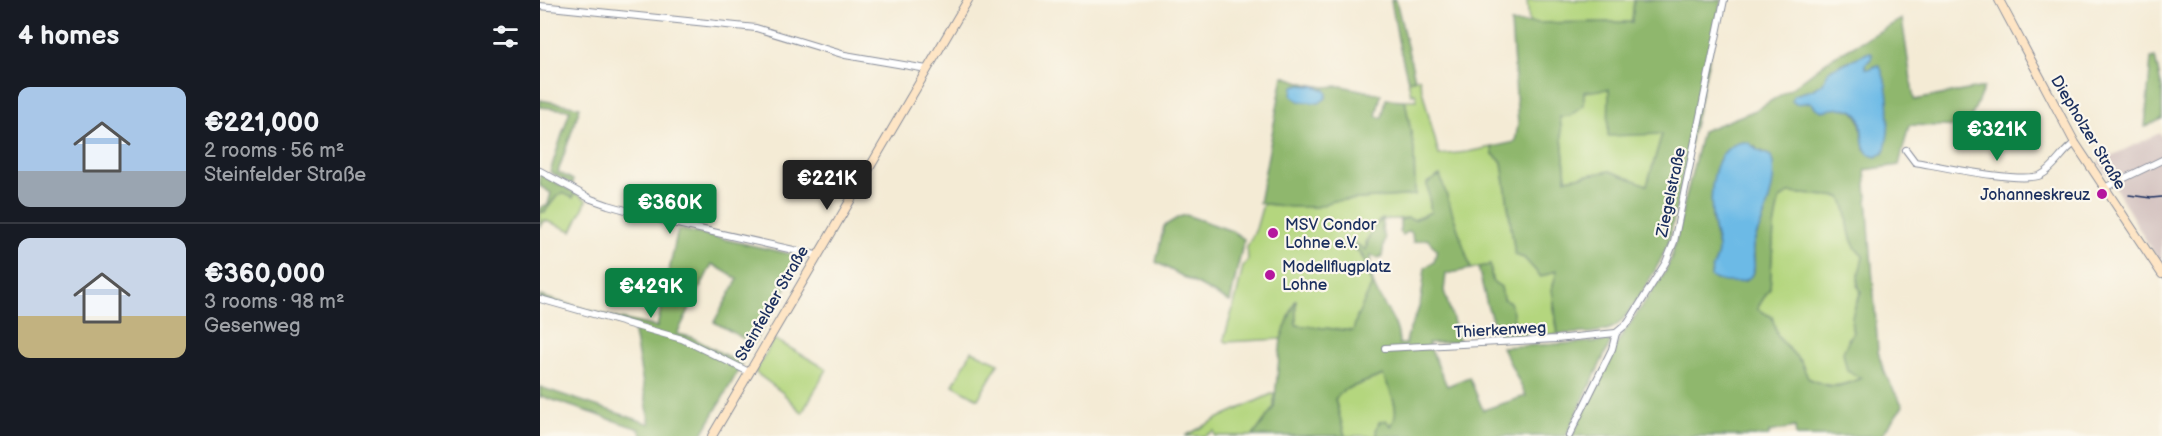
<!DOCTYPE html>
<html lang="en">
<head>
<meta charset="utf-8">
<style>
  :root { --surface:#171b24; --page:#20242c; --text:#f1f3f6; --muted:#9ea1a6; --line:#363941; --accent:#0b8043 }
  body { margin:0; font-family:"Balsamiq Sans",sans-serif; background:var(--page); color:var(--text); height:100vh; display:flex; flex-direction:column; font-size:22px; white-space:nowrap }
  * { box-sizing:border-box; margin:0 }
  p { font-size:20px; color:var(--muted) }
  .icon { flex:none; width:33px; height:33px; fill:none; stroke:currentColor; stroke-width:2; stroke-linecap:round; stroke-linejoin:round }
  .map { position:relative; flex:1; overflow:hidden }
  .details { display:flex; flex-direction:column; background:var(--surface); width:540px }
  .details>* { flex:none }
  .price { position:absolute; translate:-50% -51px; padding:0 14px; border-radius:6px; background:var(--accent); color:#fff; font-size:20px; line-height:39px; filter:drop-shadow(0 2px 3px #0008) }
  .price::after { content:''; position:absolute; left:50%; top:36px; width:18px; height:14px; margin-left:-9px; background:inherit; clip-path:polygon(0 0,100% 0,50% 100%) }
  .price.current { background:#222; color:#fff }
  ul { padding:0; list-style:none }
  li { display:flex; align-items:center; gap:18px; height:150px; padding:0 18px }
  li+li { border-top:2px solid var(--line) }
  li span { display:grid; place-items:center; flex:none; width:168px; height:120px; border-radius:12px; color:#555 }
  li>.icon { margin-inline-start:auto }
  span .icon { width:72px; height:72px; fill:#fffc; stroke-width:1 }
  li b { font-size:26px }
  h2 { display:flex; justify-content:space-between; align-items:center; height:72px; padding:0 18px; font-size:26px }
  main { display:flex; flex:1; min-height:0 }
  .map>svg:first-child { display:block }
  .industrial { fill:#d1bfbd }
  .green { fill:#b4d67e; stroke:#68826e; stroke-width:1.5 }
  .forest { fill:#8fb76d; stroke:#557366; stroke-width:1.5; fill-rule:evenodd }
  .water { fill:#6cbae6; stroke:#4474a2; stroke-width:1.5 }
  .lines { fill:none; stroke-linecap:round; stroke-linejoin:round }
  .minor-casing { stroke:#888d9a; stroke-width:8 }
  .secondary-casing { stroke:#888d9a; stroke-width:10 }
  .minor { stroke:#fff; stroke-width:6 }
  .secondary { stroke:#fee5c5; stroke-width:8 }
  .rail { stroke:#1b2f5e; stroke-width:1.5 }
  .poi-dot { fill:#b5179e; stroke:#fbf7ec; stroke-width:2 }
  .labels { text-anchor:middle; stroke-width:4.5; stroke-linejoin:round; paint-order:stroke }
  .street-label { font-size:16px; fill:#1b2f5e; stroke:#fbf7ec }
  .poi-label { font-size:16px; fill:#1b2f5e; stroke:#fbf7ec; text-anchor:start }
</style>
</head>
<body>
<main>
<section class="details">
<h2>4 homes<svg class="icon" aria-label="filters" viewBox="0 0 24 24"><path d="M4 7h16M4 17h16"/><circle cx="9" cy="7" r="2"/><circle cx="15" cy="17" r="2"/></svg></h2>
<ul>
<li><span style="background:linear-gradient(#a9c7e8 70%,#9aa5b1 0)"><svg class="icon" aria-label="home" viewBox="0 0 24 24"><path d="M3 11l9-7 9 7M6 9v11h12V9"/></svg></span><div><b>€221,000</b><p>2 rooms · 56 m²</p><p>Steinfelder Straße</p></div></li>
<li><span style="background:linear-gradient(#c9d6e8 65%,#c2b280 0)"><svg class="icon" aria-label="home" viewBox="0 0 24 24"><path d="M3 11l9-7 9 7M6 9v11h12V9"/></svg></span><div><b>€360,000</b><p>3 rooms · 98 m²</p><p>Gesenweg</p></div></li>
</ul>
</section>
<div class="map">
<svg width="1622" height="436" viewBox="0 0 1622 436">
  <rect width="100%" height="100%" fill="#fbf7ec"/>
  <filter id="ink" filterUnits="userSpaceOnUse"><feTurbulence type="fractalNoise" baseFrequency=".0167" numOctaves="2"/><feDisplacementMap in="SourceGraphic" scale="12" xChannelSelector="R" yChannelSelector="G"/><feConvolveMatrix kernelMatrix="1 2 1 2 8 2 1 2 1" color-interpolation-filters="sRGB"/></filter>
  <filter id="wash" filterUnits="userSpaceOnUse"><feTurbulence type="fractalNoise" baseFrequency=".008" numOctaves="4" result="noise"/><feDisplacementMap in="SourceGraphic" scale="24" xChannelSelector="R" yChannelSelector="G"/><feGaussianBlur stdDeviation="1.35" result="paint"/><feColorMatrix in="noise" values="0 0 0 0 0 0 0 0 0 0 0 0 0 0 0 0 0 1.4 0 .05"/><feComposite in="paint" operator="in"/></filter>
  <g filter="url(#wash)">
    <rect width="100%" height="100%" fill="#f4ebd5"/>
    <polygon class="industrial" points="1620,133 1622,137 1622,268 1571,180 1558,162"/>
    <g class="green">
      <polygon points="987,0 1094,0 1092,22 989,23"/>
      <path d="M 879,78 L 899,155 L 927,152 L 952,147 L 953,154 L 962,162 L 975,255 L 984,258 L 1001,276 L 1018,270 L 1013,307 L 1018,334 L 959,339 L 968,335 L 961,287 L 952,281 L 950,265 L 931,269 L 899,176 L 887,183 L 891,212 L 874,220 L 868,218 L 840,220 L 826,241 L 826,251 L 816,243 L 812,247 C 826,255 827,272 832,285 L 817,317 L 814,331 L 755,325 L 755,301 L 741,339 L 686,342 L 684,339 L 696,298 L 703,266 L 708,260 L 707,247 L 716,229 L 723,204 L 777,207 L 792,201 L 875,195 L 874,149 L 865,100 L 877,100 L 875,93 L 871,94 L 868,81 Z"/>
      <polygon points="1069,88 1122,134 1107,186 1070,171 1026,179 1020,117 1030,116 1044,92"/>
      <polygon points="23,193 33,197 35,193 47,200 32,231 4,220 0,226 0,212 5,212 17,196"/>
      <path d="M 1249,193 L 1301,197 C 1312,217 1303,239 1323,256 C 1322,266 1318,275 1317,286 L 1321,290 C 1317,305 1308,317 1313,332 L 1308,339 L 1316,374 L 1322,378 C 1298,387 1291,389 1268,378 L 1261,362 L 1238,337 L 1232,317 L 1216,309 L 1230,288 L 1234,227 L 1239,200 Z"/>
      <polygon points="234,339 287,369 262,413 243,393 215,372"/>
      <polygon points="432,351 459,363 438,399 413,385"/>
      <path d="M 844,375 C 848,386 864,416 851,427 C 848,429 840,430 836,431 L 838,436 L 805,436 L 795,399 L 804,390 Z"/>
      <polygon points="734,393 734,407 713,436 675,436 674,431 665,436 645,436 683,416"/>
    </g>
    <g class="forest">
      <polygon points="851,0 856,0 875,79 868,81 859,45"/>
      <path d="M 1094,0 L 1182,0 L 1128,244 C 1121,261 1089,319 1074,327 C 1058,335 1035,333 1018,334 L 1012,289 L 1017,270 L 1001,277 L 984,258 L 975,255 L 962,162 L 953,154 L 952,147 L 975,142 L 978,124 L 971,23 L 1092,22 ZM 1069,89 L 1068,136 L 1122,134 L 1107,185 L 1070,171 L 1026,179 L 1020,117 L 1030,116 L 1044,105 L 1044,92 Z"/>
      <path d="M 1362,19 L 1374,100 L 1444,87 L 1427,127 L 1369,125 L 1359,165 L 1325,170 L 1338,351 C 1342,371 1352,388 1363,406 L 1341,436 L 1256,436 L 1255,427 L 1229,432 L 1229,436 L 1032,436 L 1079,340 L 1124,274 L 1131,259 L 1162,131 L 1216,110 L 1249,90 L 1293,57 ZM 1327,53 L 1332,54 L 1331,59 L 1325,64 L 1325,68 L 1329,69 L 1335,66 L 1345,81 L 1348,131 L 1324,149 C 1318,105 1320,108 1276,108 L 1271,102 L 1254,95 L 1272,90 L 1283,83 L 1302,64 ZM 1215,146 L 1217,150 L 1227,153 L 1232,183 L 1224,217 L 1214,242 L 1214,273 L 1205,281 L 1176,280 L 1171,273 L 1178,258 L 1178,248 L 1172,219 L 1172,187 ZM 1249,193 L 1301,197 C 1312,217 1303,239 1323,256 C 1322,268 1313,280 1321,291 C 1317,305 1308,317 1313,332 L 1303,352 L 1307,371 L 1321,378 C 1297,388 1292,390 1268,378 L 1261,362 L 1238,337 L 1232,317 L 1217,309 L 1230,288 L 1234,227 L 1239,200 Z"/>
      <polygon points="1615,57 1622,89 1622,119 1605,127 1611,58"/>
      <polygon points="743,76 767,84 784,87 801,86 841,94 836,116 842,118 846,99 865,100 874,149 875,195 793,201 777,207 750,207 719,203"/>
      <polygon points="0,100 40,107 18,172 33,180 33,185 10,172 30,110 0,107"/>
      <polygon points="0,174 35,193 33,198 23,193 17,196 4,212 0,212 0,208 8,204 11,193 0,186"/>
      <path d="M 900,175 L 931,269 L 906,274 L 904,291 L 920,342 L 888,343 L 907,386 L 929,377 L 943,410 L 986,396 L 962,347 L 1071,341 L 1026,436 L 838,436 L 836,431 L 839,422 L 846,420 L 851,426 C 862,410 850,391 843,375 L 804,390 L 795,399 L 805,436 L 713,436 L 734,407 L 741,339 L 756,299 L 756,325 L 813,331 L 817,317 L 832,285 L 823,257 L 820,252 L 811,245 L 812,242 L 826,250 C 827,239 832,225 843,219 L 842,230 L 845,238 L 842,256 L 838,258 L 831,256 C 825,297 859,310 859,344 L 866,344 C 866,332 876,319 879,307 C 883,295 883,281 885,268 L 894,262 L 897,250 L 887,239 L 873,242 L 872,233 L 869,231 L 863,235 L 860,232 L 860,220 L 868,218 L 874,220 L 891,212 L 887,183 Z"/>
      <polygon points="646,215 692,231 704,239 690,302 616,262 624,226 639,217"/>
      <polygon points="138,229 264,257 213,344 174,322 198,279 172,264 137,334 151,337 202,364 161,436 102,436 99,429 1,396 0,398 0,387 110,424 93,327 0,299 0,296 76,318 117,327"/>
      <path d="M 950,265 L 952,281 L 961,287 L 963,299 L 970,302 C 975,320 979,329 959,339 L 947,305 L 938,267 Z"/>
    </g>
    <g class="water">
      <path d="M 1330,52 L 1332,54 L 1331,59 L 1325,64 L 1325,68 L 1329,69 L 1339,65 C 1351,87 1351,130 1344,153 L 1336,157 C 1305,151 1346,95 1282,111 L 1276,108 L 1271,102 L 1256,104 L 1252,101 L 1254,95 L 1272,90 L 1283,83 L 1289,70 Z"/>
      <polygon points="756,85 774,86 785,90 787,93 786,98 779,103 759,101 752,96 753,87"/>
      <path d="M 1203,142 L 1209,143 L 1217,150 L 1231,156 C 1238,175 1229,201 1223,219 C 1220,228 1215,237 1213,246 C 1212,256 1218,269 1210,277 C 1202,285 1180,283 1171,277 C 1171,267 1178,260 1178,250 C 1178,241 1174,231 1173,222 C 1169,197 1170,147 1203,142 Z"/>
    </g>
  </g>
  <g filter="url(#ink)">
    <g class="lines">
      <defs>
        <g id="minor">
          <polyline points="0,6 216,28 305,55 387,69"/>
          <path d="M 1366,150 L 1375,162 C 1399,166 1482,184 1501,175 C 1515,168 1522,151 1535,143"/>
          <polyline points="0,171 51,199 68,205 128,222 276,255"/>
          <polyline points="1564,188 1622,160"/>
          <polyline points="0,299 142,339 209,372"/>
          <polyline points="845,348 1016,339 1076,333"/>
          <polyline points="1029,436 1072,349 1076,333 1088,323 1126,262 1134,242 1184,0"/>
        </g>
        <g id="secondary">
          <polyline points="1459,0 1535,143 1622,274"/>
          <polyline points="172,436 428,0"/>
        </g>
      </defs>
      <use href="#minor" class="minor-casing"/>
      <use href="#secondary" class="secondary-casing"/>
      <use href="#minor" class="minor"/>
      <use href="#secondary" class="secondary"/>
      <polyline class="rail" points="1589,195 1611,198 1622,197"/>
    </g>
  </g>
  <g class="poi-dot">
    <circle cx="1562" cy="194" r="6"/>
    <circle cx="733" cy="233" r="6"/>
    <circle cx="730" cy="275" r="6"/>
  </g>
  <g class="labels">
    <g class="street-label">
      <text transform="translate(1549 132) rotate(59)" y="6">Diepholzer Straße</text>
      <text transform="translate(1130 192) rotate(-78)" y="6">Ziegelstraße</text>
      <text transform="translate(231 303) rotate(-60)" y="6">Steinfelder Straße</text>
      <text transform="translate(960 329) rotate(-3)" y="6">Thierkenweg</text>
    </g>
    <g class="poi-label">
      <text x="1550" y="200" text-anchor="end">Johanneskreuz</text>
      <text x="745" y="230">MSV Condor<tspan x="745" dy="18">Lohne e.V.</tspan></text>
      <text x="742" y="272">Modellflugplatz<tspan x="742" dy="18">Lohne</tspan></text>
    </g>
  </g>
</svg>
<b class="price" style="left:1457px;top:162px">€321K</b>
<b class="price current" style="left:287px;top:211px">€221K</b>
<b class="price" style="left:130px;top:235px">€360K</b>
<b class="price" style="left:111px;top:319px">€429K</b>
</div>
</main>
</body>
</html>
